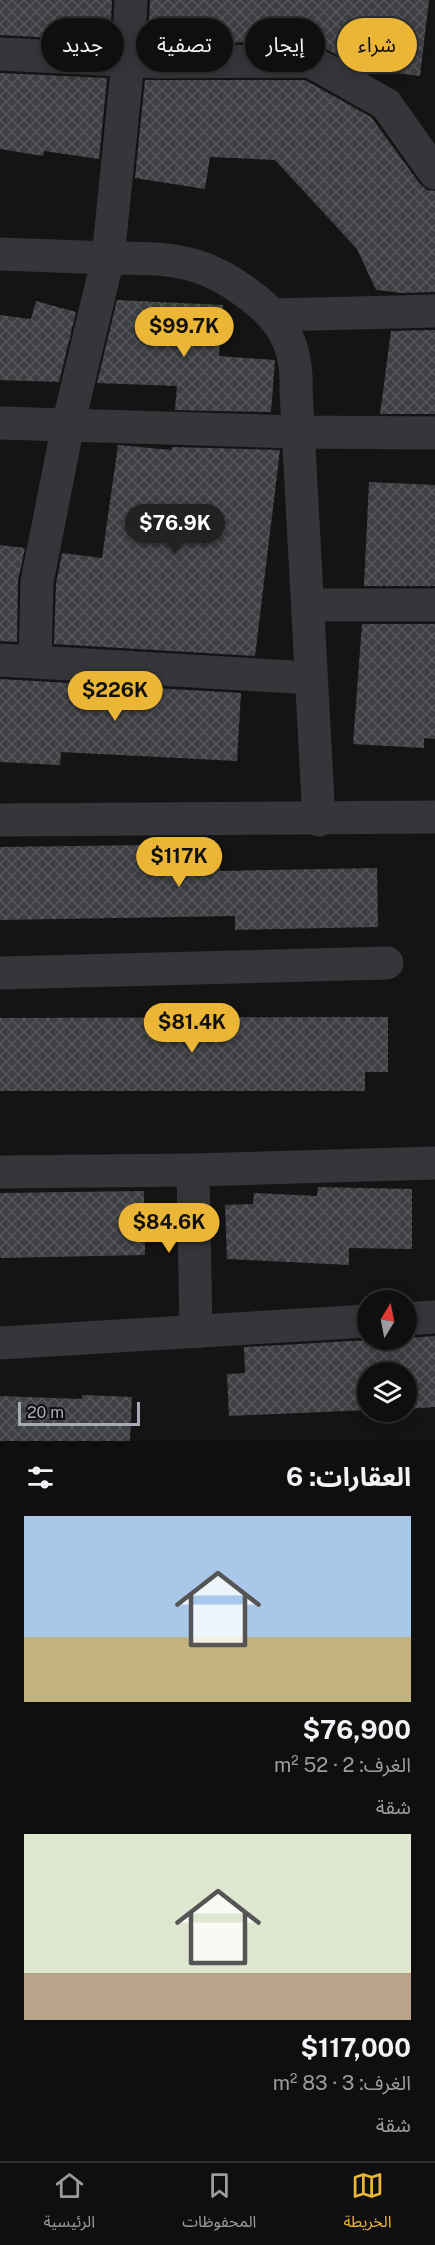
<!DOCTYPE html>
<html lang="ar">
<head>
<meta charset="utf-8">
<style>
  :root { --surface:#0f0f10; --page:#181819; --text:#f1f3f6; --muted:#9b9c9f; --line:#2f2f30; --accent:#ebb536 }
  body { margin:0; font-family:"Public Sans","Noto Sans Arabic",sans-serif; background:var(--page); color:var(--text); direction:rtl; height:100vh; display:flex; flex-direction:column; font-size:22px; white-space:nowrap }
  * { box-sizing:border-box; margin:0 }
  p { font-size:20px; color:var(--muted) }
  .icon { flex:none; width:33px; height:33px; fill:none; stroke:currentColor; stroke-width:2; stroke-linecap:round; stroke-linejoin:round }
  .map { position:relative; height:1441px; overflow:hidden; direction:ltr }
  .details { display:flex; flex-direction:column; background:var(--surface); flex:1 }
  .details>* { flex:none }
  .top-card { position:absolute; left:18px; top:18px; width:399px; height:54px; direction:rtl; display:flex; gap:12px }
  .needle { width:39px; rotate:10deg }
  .buttons { position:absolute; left:357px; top:1290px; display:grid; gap:12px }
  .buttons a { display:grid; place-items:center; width:60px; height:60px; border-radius:50%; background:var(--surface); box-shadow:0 3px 15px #0003,0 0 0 2px var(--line); font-size:30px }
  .scale { position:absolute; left:18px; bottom:15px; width:122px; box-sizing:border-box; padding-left:6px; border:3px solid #a6aab5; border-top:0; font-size:16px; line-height:21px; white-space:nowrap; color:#a6aab5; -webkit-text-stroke:4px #0f0f10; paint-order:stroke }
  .price { position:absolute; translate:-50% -51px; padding:0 14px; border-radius:21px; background:var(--accent); color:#111; font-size:20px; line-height:39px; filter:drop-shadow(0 2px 3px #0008) }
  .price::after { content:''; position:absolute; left:50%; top:36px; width:18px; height:14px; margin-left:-9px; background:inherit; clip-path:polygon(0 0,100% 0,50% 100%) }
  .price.active { background:#222; color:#fff }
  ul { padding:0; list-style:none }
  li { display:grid; align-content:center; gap:12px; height:318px; padding:0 24px }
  li span { display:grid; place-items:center; height:186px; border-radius:0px; color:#555 }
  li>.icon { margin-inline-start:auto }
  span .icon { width:108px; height:108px; fill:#fffc; stroke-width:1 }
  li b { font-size:26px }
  h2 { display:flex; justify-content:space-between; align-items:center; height:72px; padding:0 24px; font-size:26px }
  .pill { padding:0 21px; border-radius:27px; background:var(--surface); box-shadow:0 3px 15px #0003,0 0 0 2px var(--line); font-size:21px; line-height:54px }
  .pill.active { background:var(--accent); color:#111 }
  .tab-bar { display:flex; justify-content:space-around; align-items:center; height:84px; border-top:2px solid var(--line); background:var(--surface); font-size:16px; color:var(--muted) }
  .tab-bar a { display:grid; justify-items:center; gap:3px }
  .tab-bar .active { color:var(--accent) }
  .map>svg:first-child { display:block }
  .building { fill:url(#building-cross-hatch) }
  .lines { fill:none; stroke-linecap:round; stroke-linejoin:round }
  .minor { stroke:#35363a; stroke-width:33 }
</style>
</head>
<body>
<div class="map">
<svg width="435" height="1441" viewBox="0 0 435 1441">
  <defs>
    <pattern id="building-cross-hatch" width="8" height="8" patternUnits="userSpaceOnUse" patternTransform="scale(1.5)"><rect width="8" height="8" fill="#3e3f42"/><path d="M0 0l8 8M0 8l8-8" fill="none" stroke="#57585b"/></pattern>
  </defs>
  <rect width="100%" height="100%" fill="#141415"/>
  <g class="building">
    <polygon points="0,0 112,0 110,41 0,35"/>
    <polygon points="150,0 429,0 420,76 362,69 319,45 310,42 148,43"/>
    <polygon points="0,73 107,78 99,159 44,151 43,156 0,149"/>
    <polygon points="145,80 305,80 371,117 420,184 427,190 435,191 435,292 395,293 396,292 376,290 357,249 275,160 210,157 205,189 135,178"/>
    <polygon points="117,300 223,305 219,356 275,360 271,412 175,410 177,386 97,383"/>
    <polygon points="36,301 76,312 59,382 0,380 0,315 31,319"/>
    <polygon points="435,330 435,414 380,414 391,331"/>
    <polygon points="118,445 172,450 172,447 280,450 255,656 54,644 56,584 62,553 102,558"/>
    <polygon points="369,482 435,485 435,586 364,586"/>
    <polygon points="0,545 25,548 18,581 17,642 0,641"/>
    <polygon points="362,624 435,624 435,739 424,738 424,748 353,744"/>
    <polygon points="0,679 241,693 237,761 61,752 60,765 0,762"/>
    <polygon points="219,844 220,871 377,868 378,927 235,930 235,916 0,920 0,847"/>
    <polygon points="388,1017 388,1072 365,1072 365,1091 0,1091 0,1018"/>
    <polygon points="318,1187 412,1189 412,1249 349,1248 349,1265 227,1259 225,1205 253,1204 254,1193 317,1196"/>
    <polygon points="144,1191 145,1255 0,1258 0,1193"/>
    <polygon points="435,1336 435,1407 406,1409 406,1372 368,1372 368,1410 229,1416 227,1374 245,1373 244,1347 370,1340 406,1340 406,1338"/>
    <polygon points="82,1395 132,1397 130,1441 0,1441 0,1396 82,1399"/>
  </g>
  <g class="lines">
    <g class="minor">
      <polyline points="0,54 161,62 310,61 386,104 435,173"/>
      <path d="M 0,254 C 37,255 73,257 110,258 C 138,259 168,257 196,266 C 213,271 230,281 244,291 C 281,317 298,343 296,390 L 319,820"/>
      <polyline points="274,315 435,311"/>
      <polyline points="0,423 299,432 435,433"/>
      <polyline points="308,605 435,605"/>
      <polyline points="0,660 311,678"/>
      <polyline points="35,662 37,582 68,425 108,258 128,61 131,0"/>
      <polyline points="0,820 435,817"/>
      <polyline points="0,973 387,963"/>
      <polyline points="193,1170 196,1332"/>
      <polyline points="0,1172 193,1170 435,1163"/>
      <polyline points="406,1319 435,1317"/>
      <polyline points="0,1343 368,1321"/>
    </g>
  </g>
</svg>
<div class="buttons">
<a><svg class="needle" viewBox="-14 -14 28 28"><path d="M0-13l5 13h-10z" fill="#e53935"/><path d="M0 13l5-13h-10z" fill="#9b9c9f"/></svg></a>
<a><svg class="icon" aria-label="layers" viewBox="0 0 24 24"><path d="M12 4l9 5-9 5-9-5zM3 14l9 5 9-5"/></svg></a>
</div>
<div class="scale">20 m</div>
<b class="price" style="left:184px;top:358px">$99.7K</b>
<b class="price active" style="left:175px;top:555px">$76.9K</b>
<b class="price" style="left:115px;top:722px">$226K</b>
<b class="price" style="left:179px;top:888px">$117K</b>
<b class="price" style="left:192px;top:1054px">$81.4K</b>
<b class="price" style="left:169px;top:1254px">$84.6K</b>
<div class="top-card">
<a class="pill active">شراء</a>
<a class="pill">إيجار</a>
<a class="pill">تصفية</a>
<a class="pill">جديد</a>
</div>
</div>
<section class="details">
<h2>العقارات: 6<svg class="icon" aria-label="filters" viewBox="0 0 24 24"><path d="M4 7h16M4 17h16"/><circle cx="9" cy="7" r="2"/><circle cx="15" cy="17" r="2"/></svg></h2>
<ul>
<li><span style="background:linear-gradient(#a9c7e8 65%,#c2b280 0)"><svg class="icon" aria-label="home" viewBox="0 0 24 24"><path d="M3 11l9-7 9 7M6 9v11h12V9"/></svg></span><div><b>$76,900</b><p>الغرف: 2 · 52 m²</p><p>شقة</p></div></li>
<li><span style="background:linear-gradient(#dfe7d0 75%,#b9a48a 0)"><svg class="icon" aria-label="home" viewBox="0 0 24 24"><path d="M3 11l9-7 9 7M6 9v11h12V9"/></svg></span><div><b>$117,000</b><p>الغرف: 3 · 83 m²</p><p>شقة</p></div></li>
</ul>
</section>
<nav class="tab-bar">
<a class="active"><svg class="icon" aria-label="map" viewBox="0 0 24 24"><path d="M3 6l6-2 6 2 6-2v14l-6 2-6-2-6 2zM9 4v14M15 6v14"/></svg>الخريطة</a>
<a><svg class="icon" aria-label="saved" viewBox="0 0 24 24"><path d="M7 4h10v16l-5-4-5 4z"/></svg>المحفوظات</a>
<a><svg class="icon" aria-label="home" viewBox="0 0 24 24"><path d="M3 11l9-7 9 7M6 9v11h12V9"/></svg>الرئيسية</a>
</nav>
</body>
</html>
